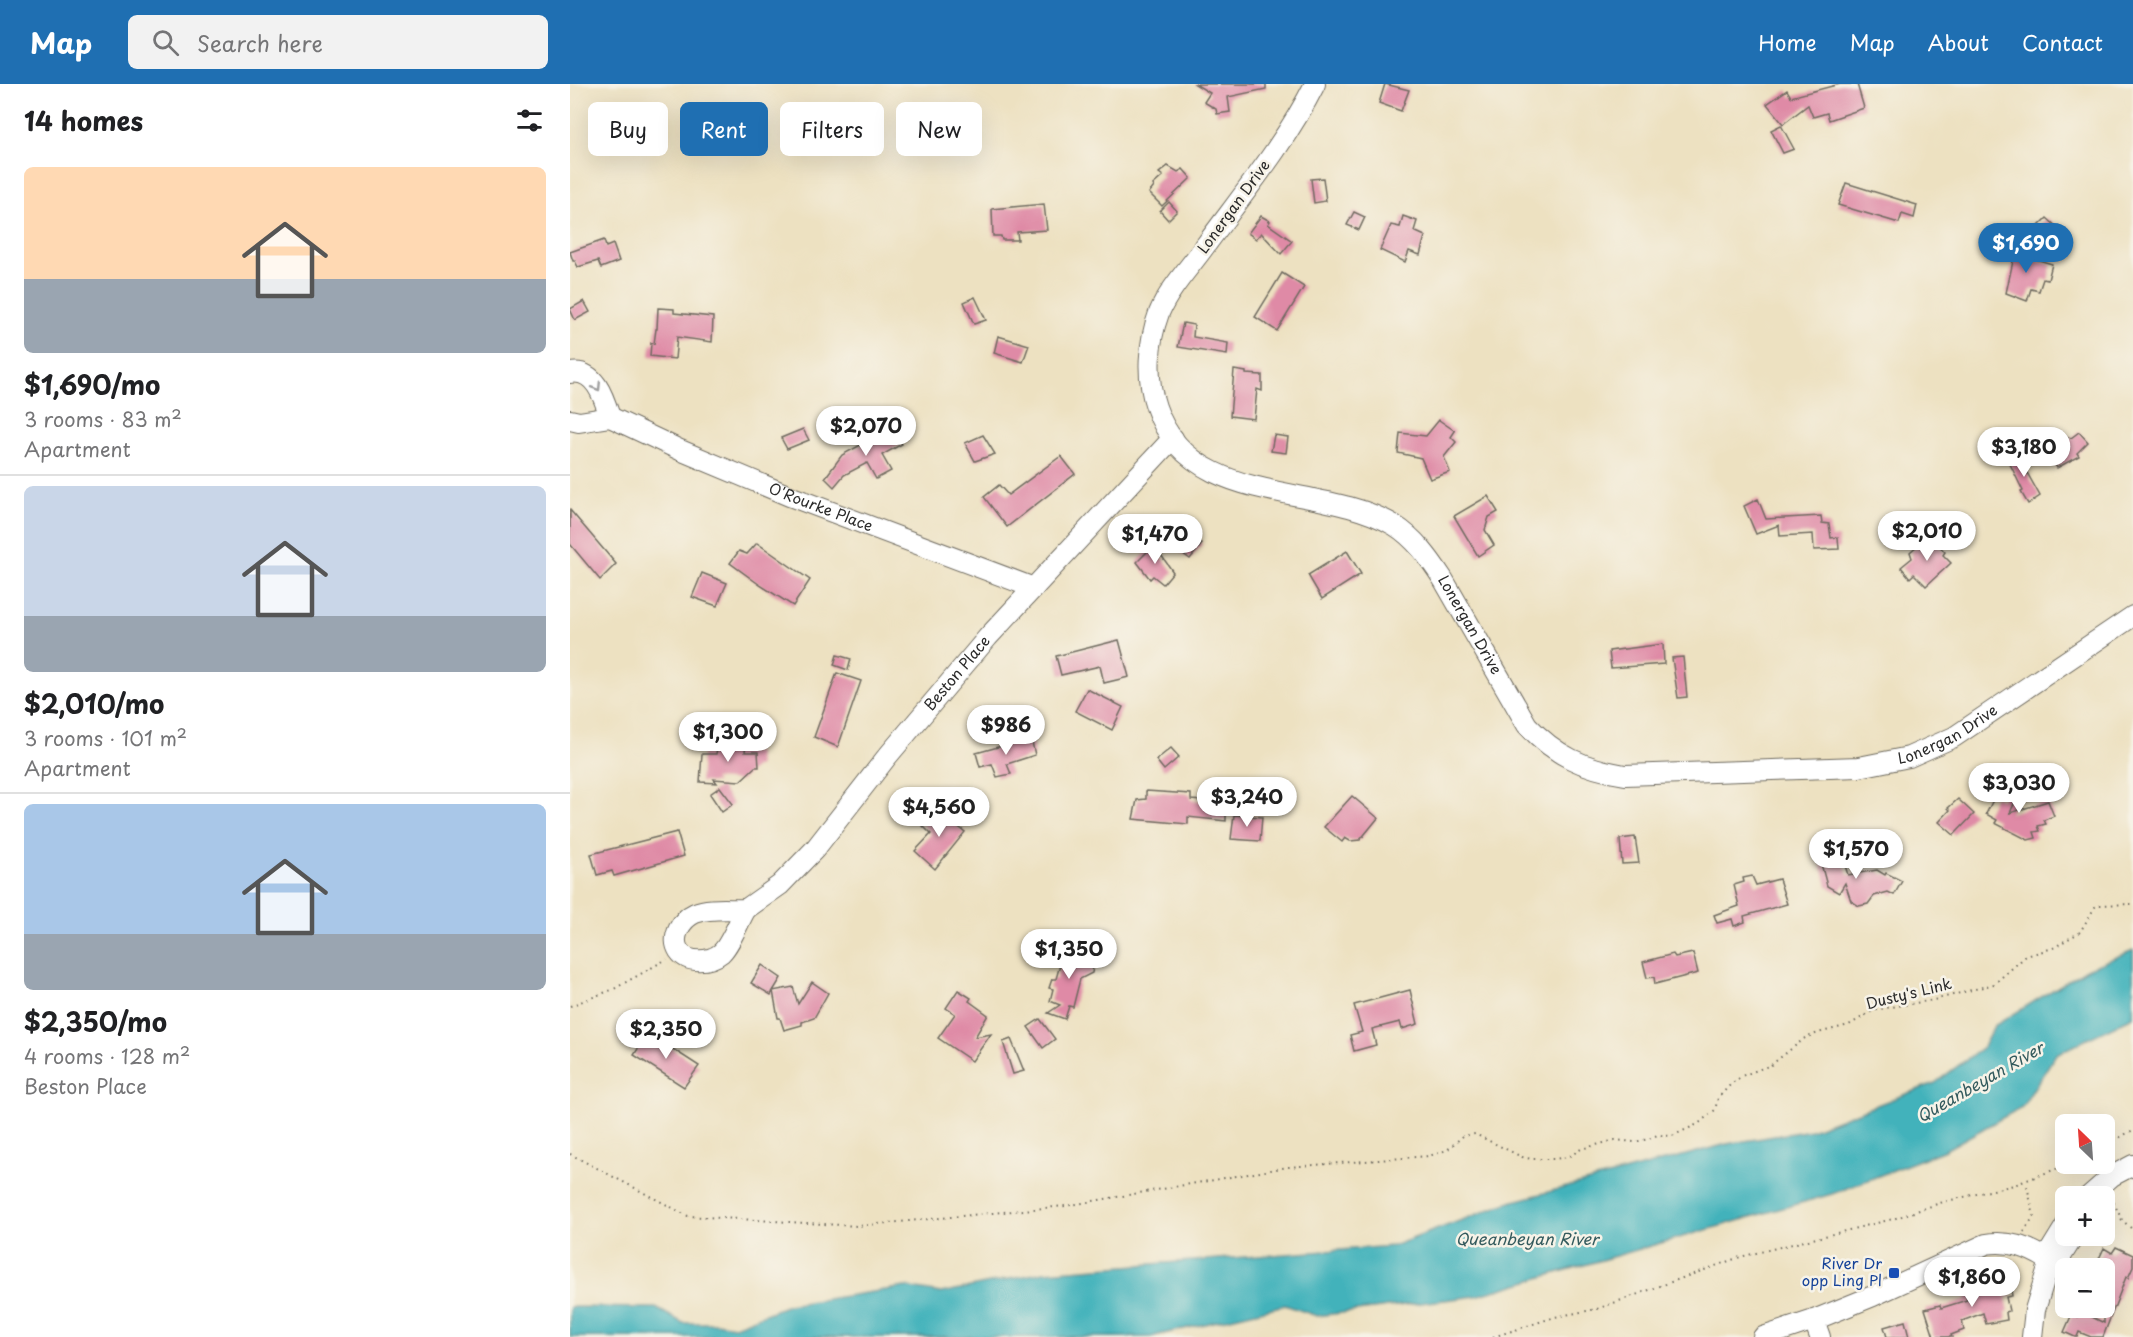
<!DOCTYPE html>
<html lang="en">
<head>
<meta charset="utf-8">
<style>
  :root { --surface:#fff; --page:#f2f2f2; --text:#202124; --muted:#757577; --line:#e0e0e0; --accent:#1f6fb2 }
  body { margin:0; font-family:"Playpen Sans",sans-serif; background:var(--page); color:var(--text); height:100vh; display:flex; flex-direction:column; font-size:22px; white-space:nowrap }
  * { box-sizing:border-box; margin:0 }
  p { font-size:20px; color:var(--muted) }
  .icon { flex:none; width:33px; height:33px; fill:none; stroke:currentColor; stroke-width:2; stroke-linecap:round; stroke-linejoin:round }
  .map { position:relative; flex:1; overflow:hidden }
  .details { display:flex; flex-direction:column; background:var(--surface); width:570px }
  .details>* { flex:none }
  .guide { position:absolute; left:18px; top:18px; width:570px; height:54px; display:flex; gap:12px }
  .needle { width:39px; rotate:335deg }
  .buttons { position:absolute; left:1485px; top:1030px; display:grid; gap:12px }
  .buttons a { display:grid; place-items:center; width:60px; height:60px; border-radius:9px; background:var(--surface); box-shadow:0 6px 24px #0002; font-size:30px }
  .price { position:absolute; translate:-50% -51px; padding:0 14px; border-radius:21px; background:#fff; color:#222; font-size:20px; line-height:39px; filter:drop-shadow(0 2px 3px #0008) }
  .price::after { content:''; position:absolute; left:50%; top:36px; width:18px; height:14px; margin-left:-9px; background:inherit; clip-path:polygon(0 0,100% 0,50% 100%) }
  .price.active { background:var(--accent); color:#fff }
  ul { padding:0; list-style:none }
  li { display:grid; align-content:center; gap:12px; height:318px; padding:0 24px }
  li+li { border-top:2px solid var(--line) }
  li span { display:grid; place-items:center; height:186px; border-radius:9px; color:#555 }
  li>.icon { margin-inline-start:auto }
  span .icon { width:108px; height:108px; fill:#fffc; stroke-width:1 }
  li b { font-size:26px }
  h2 { display:flex; justify-content:space-between; align-items:center; height:72px; padding:0 24px; font-size:26px }
  .tag { padding:0 21px; border-radius:9px; background:var(--surface); box-shadow:0 6px 24px #0002; font-size:21px; line-height:54px }
  .tag.active { background:var(--accent); color:#fff }
  header { display:flex; align-items:center; gap:36px; box-sizing:border-box; height:84px; padding:0 30px; background:var(--accent); color:#fff }
  header strong { font-size:28px }
  nav { display:flex; gap:33px; margin-inline-start:auto; font-size:21px }
  .search { width:420px; height:54px; background:var(--page); display:flex; align-items:center; gap:15px; box-sizing:border-box; padding:0 21px; border-radius:9px; color:var(--muted); font-size:22px }
  main { display:flex; flex:1; min-height:0 }
  .map>svg:first-child { display:block }
  .water { fill:#42b2bb; stroke:#366e73; stroke-width:1.5 }
  .building { fill:#df8aa6 }
  .lines { fill:none; stroke-linecap:round; stroke-linejoin:round }
  .minor-casing { stroke:#6f6b60; stroke-width:22 }
  .path { stroke:#6f6b60; stroke-width:2; stroke-dasharray:1.5 4.5; stroke-linecap:butt }
  .minor { stroke:#fff; stroke-width:20 }
  .oneway { stroke:#a0a0a0 }
  .transit-dot { fill:#1a4fb4; stroke:#f7f3e8; stroke-width:2 }
  .labels { text-anchor:middle; stroke-width:5; stroke-linejoin:round; paint-order:stroke }
  .street-label { font-size:15px; fill:#2b2b2b; stroke:#f7f3e8 }
  .transit-label { font-size:15px; fill:#164399; stroke:#f7f3e8; text-anchor:end }
  .water-label { font-size:16px; font-style:italic; fill:#335a5d; stroke:#f7f3e8 }
</style>
</head>
<body>
<header>
<strong>Map</strong>
<div class="search"><svg class="icon" aria-label="search" viewBox="0 0 24 24"><circle cx="10" cy="10" r="6"/><path d="M15 15l6 6"/></svg>Search here</div>
<nav><a>Home</a><a>Map</a><a>About</a><a>Contact</a></nav>
</header>
<main>
<section class="details">
<h2>14 homes<svg class="icon" aria-label="filters" viewBox="0 0 24 24"><path d="M4 7h16M4 17h16"/><circle cx="9" cy="7" r="2"/><circle cx="15" cy="17" r="2"/></svg></h2>
<ul>
<li><span style="background:linear-gradient(#ffd9b3 60%,#9aa5b1 0)"><svg class="icon" aria-label="home" viewBox="0 0 24 24"><path d="M3 11l9-7 9 7M6 9v11h12V9"/></svg></span><div><b>$1,690/mo</b><p>3 rooms · 83 m²</p><p>Apartment</p></div></li>
<li><span style="background:linear-gradient(#c9d6e8 70%,#9aa5b1 0)"><svg class="icon" aria-label="home" viewBox="0 0 24 24"><path d="M3 11l9-7 9 7M6 9v11h12V9"/></svg></span><div><b>$2,010/mo</b><p>3 rooms · 101 m²</p><p>Apartment</p></div></li>
<li><span style="background:linear-gradient(#a9c7e8 70%,#9aa5b1 0)"><svg class="icon" aria-label="home" viewBox="0 0 24 24"><path d="M3 11l9-7 9 7M6 9v11h12V9"/></svg></span><div><b>$2,350/mo</b><p>4 rooms · 128 m²</p><p>Beston Place</p></div></li>
</ul>
</section>
<div class="map">
<svg width="1563" height="1253" viewBox="0 0 1563 1253">
  <rect width="100%" height="100%" fill="#f7f3e8"/>
  <filter id="ink" filterUnits="userSpaceOnUse"><feTurbulence type="fractalNoise" baseFrequency=".0167" numOctaves="2"/><feDisplacementMap in="SourceGraphic" scale="12" xChannelSelector="R" yChannelSelector="G"/><feConvolveMatrix kernelMatrix="1 2 1 2 8 2 1 2 1" color-interpolation-filters="sRGB"/></filter>
  <filter id="wash" filterUnits="userSpaceOnUse"><feTurbulence type="fractalNoise" baseFrequency=".008" numOctaves="4" result="noise"/><feDisplacementMap in="SourceGraphic" scale="24" xChannelSelector="R" yChannelSelector="G"/><feGaussianBlur stdDeviation="1.35" result="paint"/><feColorMatrix in="noise" values="0 0 0 0 0 0 0 0 0 0 0 0 0 0 0 0 0 1.4 0 .05"/><feComposite in="paint" operator="in"/></filter>
  <g filter="url(#wash)">
    <rect width="100%" height="100%" fill="#ede1c1"/>
    <polygon class="water" points="1563,866 1563,933 1486,970 1452,1023 1375,1066 1262,1110 906,1212 747,1232 715,1221 580,1253 0,1253 0,1223 86,1224 113,1239 146,1239 165,1242 218,1221 335,1203 371,1209 474,1188 823,1162 937,1119 1157,1060 1241,1046 1365,999 1413,963 1424,942 1517,885"/>
    <g id="blocks">
      <g class="building">
        <polygon points="625,0 696,0 696,5 658,13 660,28 647,30 646,25 634,18 640,9"/>
        <polygon points="815,0 839,6 831,27 809,19"/>
        <polygon points="1270,0 1287,0 1294,24 1259,36 1257,29 1243,33 1238,21 1213,40 1197,20 1217,6 1221,13"/>
        <polygon points="1211,41 1224,65 1213,69 1201,46"/>
        <polygon points="598,82 608,88 613,85 621,94 592,122 579,109 584,103 583,101 593,92 589,89"/>
        <polygon points="753,94 756,117 744,119 741,95"/>
        <polygon points="1276,99 1347,121 1344,134 1332,130 1329,139 1268,121"/>
        <polygon points="599,118 607,127 598,136 590,127"/>
        <polygon points="474,120 477,146 447,148 448,156 432,156 431,152 423,152 422,125"/>
        <polygon points="784,128 795,133 789,146 777,141"/>
        <polygon points="691,132 700,137 698,140 722,157 711,170 691,149 686,155 678,149"/>
        <polygon points="833,132 847,137 844,147 855,152 850,171 839,167 835,178 810,166 821,141 830,143"/>
        <polygon points="1477,134 1488,144 1480,154 1467,144"/>
        <polygon points="34,156 36,163 43,160 49,177 31,184 28,177 8,183 5,177 3,177 0,168"/>
        <polygon points="1447,159 1457,162 1455,172 1482,180 1478,196 1473,195 1469,207 1461,205 1457,217 1436,209"/>
        <polygon points="712,189 734,203 707,247 685,233"/>
        <polygon points="405,213 416,236 404,240 394,218"/>
        <polygon points="14,217 20,228 5,236 0,225"/>
        <polygon points="88,224 104,225 104,229 143,233 142,258 107,253 105,275 80,272 81,259 84,260 86,245 87,245"/>
        <polygon points="613,239 624,241 623,253 658,259 657,271 608,263"/>
        <polygon points="428,252 459,261 453,278 424,269"/>
        <polygon points="664,286 676,288 676,290 692,291 692,307 687,305 684,335 660,332"/>
        <polygon points="869,336 885,347 881,353 886,358 874,373 880,388 860,395 851,374 828,369 830,349 856,352"/>
        <polygon points="322,344 332,360 312,371 321,387 306,395 297,379 274,391 264,403 255,394 272,371"/>
        <polygon points="233,345 239,356 217,365 211,354"/>
        <polygon points="1509,348 1518,358 1507,369 1509,372 1487,384 1475,361 1493,351 1501,354"/>
        <polygon points="413,351 425,370 405,377 395,359"/>
        <polygon points="704,351 718,353 716,369 701,367"/>
        <polygon points="1452,370 1459,383 1455,385 1470,412 1458,420 1451,408 1453,407 1438,376"/>
        <polygon points="491,372 505,390 437,443 414,413 429,401 438,411"/>
        <polygon points="918,412 928,428 919,433 915,446 924,461 908,472 884,432"/>
        <polygon points="1188,415 1196,435 1251,432 1252,439 1259,440 1261,454 1268,453 1269,465 1244,466 1243,450 1210,452 1209,441 1186,450 1174,422"/>
        <polygon points="0,426 46,480 30,496 0,460"/>
        <polygon points="608,438 632,460 620,475 591,454"/>
        <polygon points="1363,455 1375,468 1373,471 1381,479 1356,502 1344,490 1340,494 1331,483 1342,474 1340,468 1348,461 1353,463"/>
        <polygon points="187,459 240,496 223,522 190,501 160,479 169,467 177,470"/>
        <polygon points="584,461 603,488 593,500 583,492 580,495 567,478"/>
        <polygon points="777,467 791,490 752,515 738,491"/>
        <polygon points="132,489 157,499 147,522 122,513"/>
        <polygon points="549,556 559,593 534,599 530,582 491,591 486,572"/>
        <polygon points="1093,560 1094,580 1041,584 1039,567"/>
        <polygon points="267,571 281,575 278,586 264,581"/>
        <polygon points="1113,573 1117,613 1108,614 1102,574"/>
        <polygon points="267,589 291,597 268,663 244,653"/>
        <polygon points="517,605 553,623 542,646 505,627"/>
        <polygon points="461,654 465,671 437,680 441,690 427,693 422,680 410,683 406,669"/>
        <polygon points="176,657 175,668 188,668 189,683 185,683 170,697 144,695 147,699 130,698 132,670 146,670 148,658"/>
        <polygon points="601,664 609,673 594,686 586,676"/>
        <polygon points="1439,698 1451,704 1440,729 1478,717 1484,732 1474,736 1476,740 1468,742 1470,747 1464,748 1466,754 1458,756 1425,739 1427,736 1416,730 1425,712 1432,715"/>
        <polygon points="150,703 163,720 152,728 140,710"/>
        <polygon points="576,707 621,710 621,716 656,719 656,737 618,733 618,740 563,735 567,716 576,715"/>
        <polygon points="782,712 808,734 790,756 780,757 775,754 772,758 754,743"/>
        <polygon points="1388,715 1404,730 1384,751 1369,738 1380,726 1378,724"/>
        <polygon points="365,725 395,748 365,785 345,767 361,750 351,740"/>
        <polygon points="664,731 692,733 690,757 661,755"/>
        <polygon points="107,748 114,772 44,792 42,787 27,791 21,770"/>
        <polygon points="1065,753 1069,779 1052,780 1050,755"/>
        <polygon points="1270,766 1278,791 1307,786 1315,791 1316,789 1332,797 1324,811 1318,808 1304,812 1298,820 1289,822 1281,817 1275,799 1269,809 1257,802 1249,772"/>
        <polygon points="1182,792 1186,801 1209,795 1217,820 1174,832 1175,838 1164,842 1162,835 1147,839 1144,831 1169,822 1164,801 1174,798 1173,794"/>
        <polygon points="503,863 517,867 516,874 524,876 522,889 510,895 503,923 499,922 495,935 478,929 490,921 480,917 483,905 479,904 482,895 486,895 494,866 501,868"/>
        <polygon points="1123,869 1128,889 1085,900 1084,893 1077,894 1073,878 1103,870 1105,873"/>
        <polygon points="192,881 211,894 203,907 223,903 228,920 242,898 258,909 244,934 232,938 232,941 214,946 210,934 208,934 203,907 201,911 181,899"/>
        <polygon points="388,906 401,914 399,917 418,931 405,953 421,950 402,977 368,954 385,930 376,924"/>
        <polygon points="840,906 848,940 832,945 830,938 802,945 806,961 784,967 780,951 792,948 784,921"/>
        <polygon points="470,935 485,955 473,964 458,943"/>
        <polygon points="78,949 129,982 114,1003 64,971"/>
        <polygon points="441,955 454,987 443,990 433,958"/>
        <polygon points="1546,1163 1563,1171 1563,1183 1558,1194 1556,1193 1533,1253 1521,1253 1509,1248 1507,1253 1505,1253 1494,1248 1502,1230 1508,1233 1510,1227 1534,1239 1534,1183 1527,1179 1534,1164 1542,1169"/>
        <polygon points="1439,1194 1442,1212 1436,1213 1439,1227 1436,1228 1437,1236 1416,1240 1413,1229 1392,1237 1394,1246 1381,1251 1382,1253 1364,1253 1355,1225 1370,1221 1371,1224 1397,1216 1394,1204"/>
        <polygon points="1335,1237 1339,1253 1317,1253 1314,1243"/>
      </g>
    </g>
  </g>
  <g filter="url(#ink)">
    <use href="#blocks" fill-opacity="0" stroke="#6f6b60" stroke-width="1.5"/>
    <g class="lines">
      <defs>
        <g id="minor">
          <path id="s1" d="M 745,0 C 716,58 674,109 635,162 C 620,183 599,205 589,229 C 578,259 576,294 586,323 C 620,425 749,397 824,441 C 845,454 860,475 873,495 L 957,641 C 986,672 1013,684 1055,691 L 1289,683 L 1339,673 L 1384,653 L 1563,532"/>
          <path d="M 0,289 C 25,284 34,314 40,333"/>
          <path id="s2" d="M 0,336 L 9,338 L 40,333 L 110,366 L 222,413 L 464,504"/>
          <path id="s3" d="M 176,825 L 210,801 L 245,765 L 316,674 L 418,553 L 603,354"/>
          <path d="M 176,825 C 169,837 160,861 151,869 C 140,878 118,880 109,867 C 100,853 112,835 125,829 C 140,823 160,826 176,825 Z"/>
          <polyline points="1518,1113 1542,1092 1563,1081"/>
          <polyline points="1496,1141 1480,1167 1480,1177 1492,1171 1504,1152"/>
          <polyline points="1244,1236 1250,1253"/>
          <path d="M 1193,1253 L 1244,1236 L 1303,1212 L 1416,1160 C 1440,1156 1460,1164 1480,1177 L 1465,1226 L 1462,1253"/>
        </g>
      </defs>
      <use href="#minor" class="minor-casing"/>
      <g class="path">
        <polyline points="0,922 44,905 97,875"/>
        <polyline points="1534,1062 1563,1046"/>
        <polyline points="0,1070 118,1132 287,1142 495,1122 718,1083 859,1072 877,1066 893,1052 905,1050 952,1073 962,1075 984,1075 998,1073 1011,1065 1045,1056 1064,1058 1079,1055 1087,1051 1102,1052 1128,1040 1145,1026 1148,1014 1162,999 1174,991 1201,981 1235,954 1248,949 1279,941 1304,926 1364,916 1424,900 1456,872 1483,864 1510,848 1525,823 1529,821 1563,820"/>
        <polyline points="1534,1071 1538,1061"/>
        <polyline points="1541,1113 1552,1136 1563,1146"/>
        <polyline points="1454,1148 1464,1132 1456,1098"/>
        <polyline points="923,1253 985,1233 1027,1225 1170,1173 1323,1135 1373,1118 1444,1101 1499,1080"/>
      </g>
      <use href="#minor" class="minor"/>
    </g>
    <defs><path id="oneway-chevron" d="M-2-3.5L2.5 0L-2 3.5" fill="none" stroke-width="1.6" stroke-linecap="round" stroke-linejoin="round" transform="scale(1.5)"/></defs>
    <use class="oneway" href="#oneway-chevron" transform="translate(27 303) rotate(58)"/>
  </g>
  <rect class="transit-dot" x="1318" y="1183" width="12" height="12" rx="3"/>
  <g class="labels">
    <g class="street-label">
      <text transform="translate(664 123) rotate(-54)" y="5">Lonergan Drive</text>
      <text dy="5" stroke="none"><textPath href="#s2" startOffset="270">O'Rourke Place</textPath></text>
      <text dy="5" stroke="none"><textPath href="#s1" startOffset="778">Lonergan Drive</textPath></text>
      <text dy="5" stroke="none"><textPath href="#s3" startOffset="318">Beston Place</textPath></text>
      <text dy="5" stroke="none"><textPath href="#s1" startOffset="1335">Lonergan Drive</textPath></text>
      <text transform="translate(1339 910) rotate(-14)" y="5">Dusty's Link</text>
    </g>
    <g class="transit-label">
      <text x="1312" y="1185">River Dr<tspan x="1312" dy="17">opp Ling Pl</tspan></text>
    </g>
    <g class="water-label">
      <text transform="translate(1410 998) rotate(-30)" y="6">Queanbeyan River</text>
      <text x="957" y="1161">Queanbeyan River</text>
    </g>
  </g>
</svg>
<div class="buttons">
<a><svg class="needle" viewBox="-14 -14 28 28"><path d="M0-13l5 13h-10z" fill="#e53935"/><path d="M0 13l5-13h-10z" fill="#757577"/></svg></a>
<a>+</a>
<a>−</a>
</div>
<b class="price active" style="left:1456px;top:190px">$1,690</b>
<b class="price" style="left:296px;top:373px">$2,070</b>
<b class="price" style="left:1454px;top:394px">$3,180</b>
<b class="price" style="left:1357px;top:478px">$2,010</b>
<b class="price" style="left:585px;top:481px">$1,470</b>
<b class="price" style="left:436px;top:672px">$986</b>
<b class="price" style="left:158px;top:679px">$1,300</b>
<b class="price" style="left:1449px;top:730px">$3,030</b>
<b class="price" style="left:677px;top:744px">$3,240</b>
<b class="price" style="left:369px;top:754px">$4,560</b>
<b class="price" style="left:1286px;top:796px">$1,570</b>
<b class="price" style="left:499px;top:896px">$1,350</b>
<b class="price" style="left:96px;top:976px">$2,350</b>
<b class="price" style="left:1402px;top:1224px">$1,860</b>
<div class="guide">
<a class="tag">Buy</a>
<a class="tag active">Rent</a>
<a class="tag">Filters</a>
<a class="tag">New</a>
</div>
</div>
</main>
</body>
</html>
